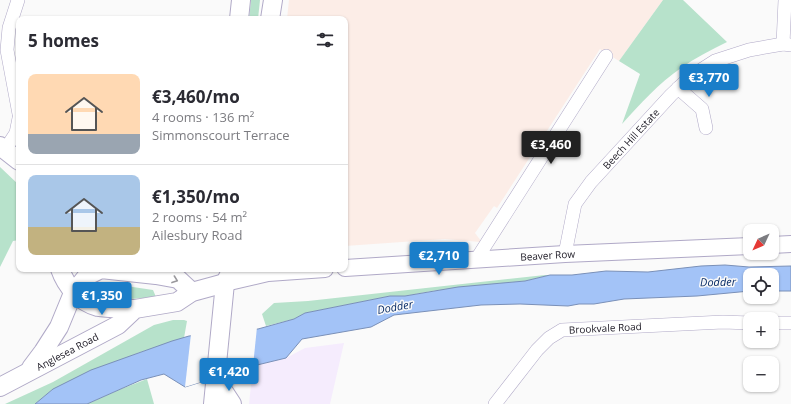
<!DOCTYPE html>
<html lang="en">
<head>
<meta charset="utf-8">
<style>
  :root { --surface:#fff; --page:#f2f2f3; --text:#2b2b33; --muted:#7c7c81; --line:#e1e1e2; --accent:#1a7ec9 }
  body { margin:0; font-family:"Open Sans",sans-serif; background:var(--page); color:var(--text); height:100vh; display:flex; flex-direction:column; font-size:15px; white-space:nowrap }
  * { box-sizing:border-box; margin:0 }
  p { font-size:13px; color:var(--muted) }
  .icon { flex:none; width:22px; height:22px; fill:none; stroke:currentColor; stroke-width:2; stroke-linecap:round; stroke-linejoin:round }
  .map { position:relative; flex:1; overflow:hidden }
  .drawer { position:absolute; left:16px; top:16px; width:332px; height:256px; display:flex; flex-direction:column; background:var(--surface); border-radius:8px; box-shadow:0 1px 3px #0004 }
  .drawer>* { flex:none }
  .needle { width:26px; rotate:226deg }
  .controls { position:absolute; left:743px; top:224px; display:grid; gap:8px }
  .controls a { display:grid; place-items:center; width:36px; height:36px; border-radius:8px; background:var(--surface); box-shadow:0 1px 3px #0004; font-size:20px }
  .price { position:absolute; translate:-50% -34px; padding:0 9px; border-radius:4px; background:var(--accent); color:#fff; font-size:13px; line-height:26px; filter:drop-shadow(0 1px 2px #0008) }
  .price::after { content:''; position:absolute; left:50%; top:24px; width:12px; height:9px; margin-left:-6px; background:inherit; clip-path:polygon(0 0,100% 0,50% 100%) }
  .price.active { background:#222; color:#fff }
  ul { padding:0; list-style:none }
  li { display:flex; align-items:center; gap:12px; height:100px; padding:0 12px }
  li+li { border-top:1px solid var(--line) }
  li span { display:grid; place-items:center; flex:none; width:112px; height:80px; border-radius:8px; color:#555 }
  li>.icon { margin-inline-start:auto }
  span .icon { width:48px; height:48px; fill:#fffc; stroke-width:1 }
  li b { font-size:17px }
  h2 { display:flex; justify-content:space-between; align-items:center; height:48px; padding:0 12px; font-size:17px }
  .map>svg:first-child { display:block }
  .commercial { fill:#f5ecfd }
  .industrial { fill:#fcede7 }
  .green { fill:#b7e2cb }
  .water { fill:#a3c3f7; stroke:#7a90b8 }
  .pier { fill:#fafafa }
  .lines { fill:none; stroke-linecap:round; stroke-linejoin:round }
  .minor-casing { stroke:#b0a9c7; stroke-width:14 }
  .tertiary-casing { stroke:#b0a9c7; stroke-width:18 }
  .secondary-casing { stroke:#b0a9c7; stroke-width:20 }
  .minor { stroke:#fff; stroke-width:13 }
  .tertiary { stroke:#fff; stroke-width:16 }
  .secondary { stroke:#fff; stroke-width:18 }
  .oneway { stroke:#99989c }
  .labels { text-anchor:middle; stroke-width:3; stroke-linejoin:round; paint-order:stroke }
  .street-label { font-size:10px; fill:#1c1924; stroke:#fafafa }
  .water-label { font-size:11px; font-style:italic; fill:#082c67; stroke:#fafafa }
</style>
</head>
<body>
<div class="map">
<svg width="791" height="404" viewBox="0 0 791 404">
  <rect width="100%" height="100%" fill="#fafafa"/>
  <polygon class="commercial" points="344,343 330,404 249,404 253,366 286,358 305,348"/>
  <polygon class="industrial" points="289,0 663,0 619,61 600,49 497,208 494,206 475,233 481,241 480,242 445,239 345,246 345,19 287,19"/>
  <g class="green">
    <polygon points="251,0 260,0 258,19 249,19"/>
    <path d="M 663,0 L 683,0 L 727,42 C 711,50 695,58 681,68 C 659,83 640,104 622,124 L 640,74 L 619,61 Z"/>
    <polygon points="0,167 19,185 19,240 13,241 0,267"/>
    <polygon points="545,275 550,275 525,281 432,291 405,296 390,296 305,313 294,319 266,326 262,314 274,303 308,301"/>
    <path d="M 106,283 L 153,290 L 156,297 C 139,298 113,302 98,296 C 95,294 94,292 93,289 C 96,283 100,283 106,283 Z"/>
    <polygon points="173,320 184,320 187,321 184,338 138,353 53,389 35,404 5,404 53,382 154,325"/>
    <polygon points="147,379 154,404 87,404 121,389"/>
  </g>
  <polygon class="water" points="725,265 749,267 791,266 791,291 772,291 772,275 750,275 750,291 697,296 624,299 594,304 579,304 568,306 520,304 481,305 394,315 371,327 302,339 286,358 253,366 185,387 164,374 141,380 87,404 35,404 53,389 91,370 172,341 189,336 258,329 294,319 305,313 390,296 405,296 458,287 525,281 550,275 572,275 606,271 648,272 701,266"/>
  <polygon class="pier" points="257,327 253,366 185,387 191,334"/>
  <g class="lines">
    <defs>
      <g id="minor">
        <polyline points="18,0 9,28 7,50 19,114"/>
        <polyline points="783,44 785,0"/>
        <polyline points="678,88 702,109 706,128"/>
        <polyline points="5,150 16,133 19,118"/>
        <path id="s1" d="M 565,254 L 575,204 L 591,182 L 671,95 L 690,77 L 715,61 L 749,50 L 783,44 L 791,45"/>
        <polyline points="476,260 606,56"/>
        <polyline points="772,323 791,323"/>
        <path id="s2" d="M 495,404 L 537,350 L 549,338 L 562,330 L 723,322 L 750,323"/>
      </g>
      <g id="tertiary">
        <polyline points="772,245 791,244"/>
        <path id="s3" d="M 345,268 L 565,254 L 750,246"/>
        <polyline points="225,283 268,273 325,269"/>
      </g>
      <g id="secondary">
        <polyline points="239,19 241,0"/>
        <polyline points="270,19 273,0"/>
        <polyline points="0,146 19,161"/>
        <path d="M 60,269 C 66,286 79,302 98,307 C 109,309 123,308 135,309"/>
        <polyline points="31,368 43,352 59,327 73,293 87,276 101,269 156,275 178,279 192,292"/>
        <polyline points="215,378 232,404"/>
        <path id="s4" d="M 0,387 L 118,325 L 135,309 L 177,302 L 192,292 L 225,283"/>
        <polyline points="213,404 225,283 232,269"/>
      </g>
    </defs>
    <use href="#minor" class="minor-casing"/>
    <use href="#tertiary" class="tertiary-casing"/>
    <use href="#secondary" class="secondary-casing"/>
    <use href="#minor" class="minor"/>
    <use href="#tertiary" class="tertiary"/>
    <use href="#secondary" class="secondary"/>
  </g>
  <defs><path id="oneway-chevron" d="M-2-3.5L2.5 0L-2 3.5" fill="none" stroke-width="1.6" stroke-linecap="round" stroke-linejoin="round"/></defs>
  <use class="oneway" href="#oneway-chevron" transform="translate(175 280) rotate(20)"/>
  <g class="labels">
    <g class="street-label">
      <text dy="4" stroke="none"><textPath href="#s1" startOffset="137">Beech Hill Estate</textPath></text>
      <text dy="4" stroke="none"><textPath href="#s3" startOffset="203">Beaver Row</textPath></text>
      <text dy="4" stroke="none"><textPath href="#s2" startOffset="144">Brookvale Road</textPath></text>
      <text dy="4" stroke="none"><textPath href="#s4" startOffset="76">Anglesea Road</textPath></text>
    </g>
    <g class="water-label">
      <text transform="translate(718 282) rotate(-1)" y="4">Dodder</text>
      <text transform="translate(395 307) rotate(-10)" y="4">Dodder</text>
    </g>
  </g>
</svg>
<div class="controls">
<a><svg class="needle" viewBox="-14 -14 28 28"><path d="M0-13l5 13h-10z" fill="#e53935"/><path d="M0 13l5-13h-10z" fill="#7c7c81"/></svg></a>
<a><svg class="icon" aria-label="locate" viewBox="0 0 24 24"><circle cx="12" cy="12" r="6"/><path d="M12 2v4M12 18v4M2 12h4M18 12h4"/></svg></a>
<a>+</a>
<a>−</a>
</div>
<b class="price" style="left:709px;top:98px">€3,770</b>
<b class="price active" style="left:551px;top:165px">€3,460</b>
<b class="price" style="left:439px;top:276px">€2,710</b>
<b class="price" style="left:102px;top:316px">€1,350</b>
<b class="price" style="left:229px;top:392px">€1,420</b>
<section class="drawer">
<h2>5 homes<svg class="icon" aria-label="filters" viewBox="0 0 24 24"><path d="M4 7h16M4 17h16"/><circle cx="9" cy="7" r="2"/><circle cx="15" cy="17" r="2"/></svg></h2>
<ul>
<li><span style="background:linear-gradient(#ffd9b3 75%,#9aa5b1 0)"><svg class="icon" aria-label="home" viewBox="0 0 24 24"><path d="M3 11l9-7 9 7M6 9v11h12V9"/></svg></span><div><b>€3,460/mo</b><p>4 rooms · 136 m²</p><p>Simmonscourt Terrace</p></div></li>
<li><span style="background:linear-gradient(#a9c7e8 65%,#c2b280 0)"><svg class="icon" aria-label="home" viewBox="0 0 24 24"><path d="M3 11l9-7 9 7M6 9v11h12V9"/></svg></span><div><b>€1,350/mo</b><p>2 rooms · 54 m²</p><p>Ailesbury Road</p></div></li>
</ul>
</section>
</div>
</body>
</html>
